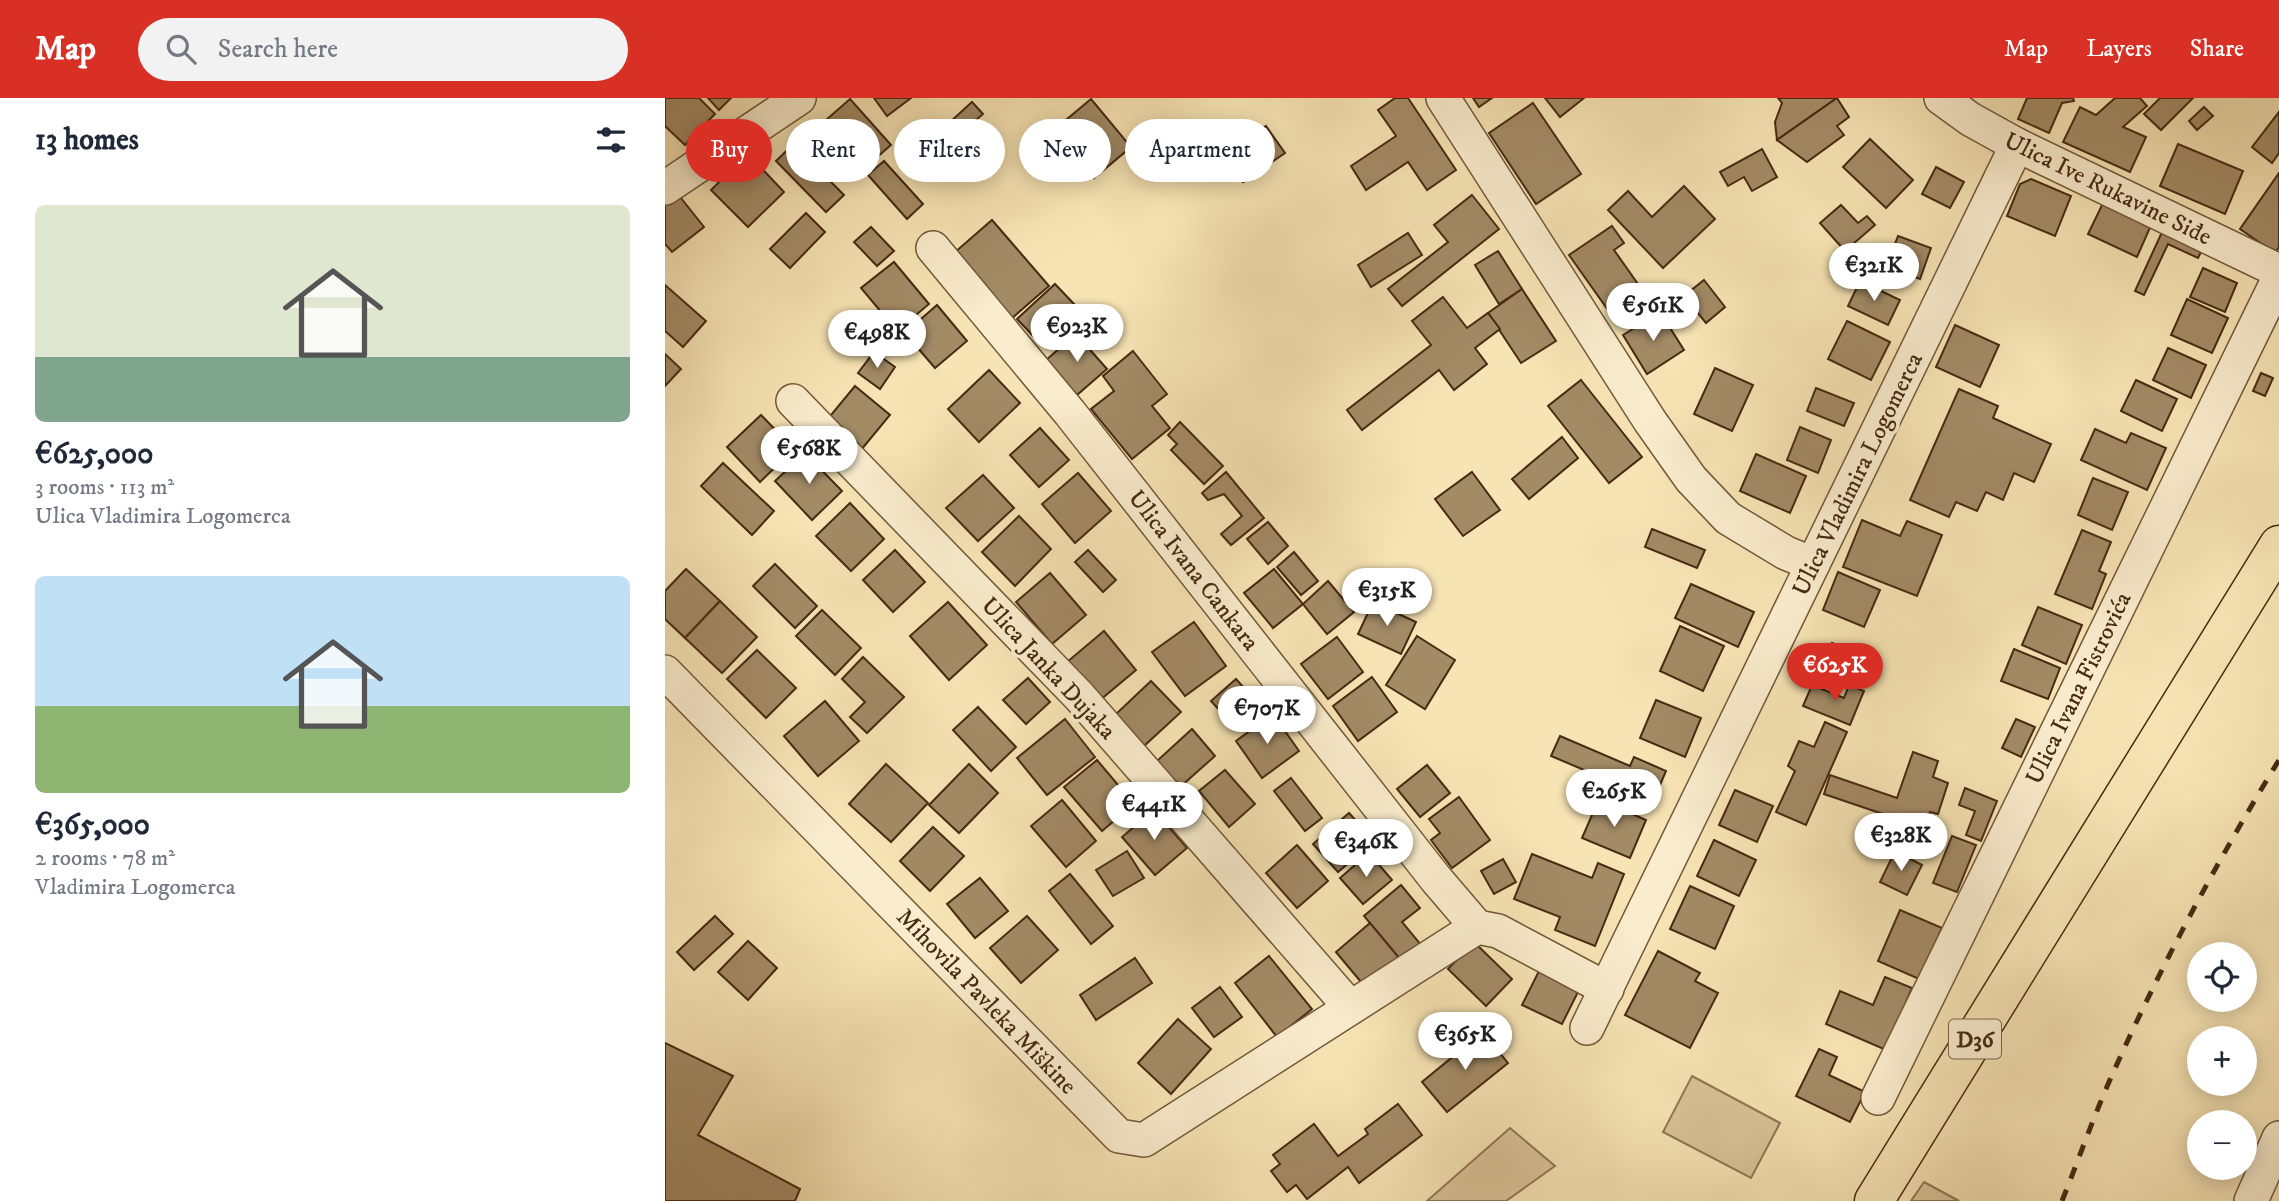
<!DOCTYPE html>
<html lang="en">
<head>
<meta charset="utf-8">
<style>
  :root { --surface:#fff; --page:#f2f2f3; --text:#1f2937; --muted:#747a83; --accent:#d93025 }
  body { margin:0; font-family:"IM FELL DW Pica",serif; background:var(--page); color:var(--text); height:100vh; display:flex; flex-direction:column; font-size:26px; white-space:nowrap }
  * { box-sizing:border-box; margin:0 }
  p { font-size:23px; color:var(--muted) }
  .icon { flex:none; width:38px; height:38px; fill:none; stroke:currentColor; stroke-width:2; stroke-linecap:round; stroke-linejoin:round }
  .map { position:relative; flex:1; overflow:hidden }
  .drawer { display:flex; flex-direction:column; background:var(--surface); width:665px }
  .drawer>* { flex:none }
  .banner { position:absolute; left:21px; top:21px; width:665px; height:63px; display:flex; gap:14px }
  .controls { position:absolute; left:1522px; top:844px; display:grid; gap:14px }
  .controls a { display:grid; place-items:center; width:70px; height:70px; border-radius:50%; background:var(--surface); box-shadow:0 4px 18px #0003; font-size:35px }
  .price { position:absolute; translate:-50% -60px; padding:0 16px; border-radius:24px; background:#fff; color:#222; font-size:23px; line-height:46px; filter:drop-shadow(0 2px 4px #0008) }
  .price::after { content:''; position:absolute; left:50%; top:42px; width:21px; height:16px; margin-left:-10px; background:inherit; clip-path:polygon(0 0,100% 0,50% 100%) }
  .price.active { background:var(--accent); color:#fff }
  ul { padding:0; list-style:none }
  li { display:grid; align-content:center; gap:14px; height:371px; padding:0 35px }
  li span { display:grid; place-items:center; height:217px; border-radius:10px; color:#555 }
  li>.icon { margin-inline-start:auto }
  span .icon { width:126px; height:126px; fill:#fffc; stroke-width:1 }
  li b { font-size:30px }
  h2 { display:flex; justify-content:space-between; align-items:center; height:84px; padding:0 35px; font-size:30px }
  .tag { padding:0 24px; border-radius:32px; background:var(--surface); box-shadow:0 4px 18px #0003; font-size:24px; line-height:63px }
  .tag.active { background:var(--accent); color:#fff }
  header { display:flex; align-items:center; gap:42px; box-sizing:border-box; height:98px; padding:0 35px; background:var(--accent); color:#fff }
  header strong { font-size:33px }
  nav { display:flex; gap:38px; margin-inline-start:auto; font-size:24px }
  .search { width:490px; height:63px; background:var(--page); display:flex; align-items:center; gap:18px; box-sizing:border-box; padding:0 24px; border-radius:38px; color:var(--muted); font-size:26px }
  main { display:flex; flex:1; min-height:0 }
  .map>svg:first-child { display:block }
  .green { fill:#d9c498; stroke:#907755; stroke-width:2 }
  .building { fill:#a38b66; stroke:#472a12; stroke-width:2 }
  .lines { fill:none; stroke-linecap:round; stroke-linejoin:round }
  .minor-casing { stroke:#73583a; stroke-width:36 }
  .primary-casing { stroke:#472a12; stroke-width:41 }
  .minor { stroke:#faedce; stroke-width:33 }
  .primary { stroke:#f7e4b4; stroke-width:38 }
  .rail { stroke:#472a12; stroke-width:5; stroke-dasharray:12 12; stroke-linecap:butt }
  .labels { text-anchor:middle; stroke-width:7; stroke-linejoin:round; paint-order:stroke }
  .shield { fill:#faedce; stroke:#7d644a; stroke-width:2 }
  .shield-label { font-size:23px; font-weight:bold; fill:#472a12 }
  .street-label { font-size:24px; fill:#472a12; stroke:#faedce }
</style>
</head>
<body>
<header>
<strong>Map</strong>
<div class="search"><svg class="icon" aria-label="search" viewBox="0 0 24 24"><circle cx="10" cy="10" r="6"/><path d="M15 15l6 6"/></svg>Search here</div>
<nav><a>Map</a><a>Layers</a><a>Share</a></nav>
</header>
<main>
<section class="drawer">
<h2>13 homes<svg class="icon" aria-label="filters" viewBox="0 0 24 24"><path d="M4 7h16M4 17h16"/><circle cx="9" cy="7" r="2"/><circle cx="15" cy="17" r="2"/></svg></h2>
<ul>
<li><span style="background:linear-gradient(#dfe7d0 70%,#7fa58c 0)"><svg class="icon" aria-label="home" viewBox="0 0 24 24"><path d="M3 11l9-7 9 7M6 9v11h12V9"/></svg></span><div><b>€625,000</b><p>3 rooms · 113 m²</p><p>Ulica Vladimira Logomerca</p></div></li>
<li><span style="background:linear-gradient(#bfe0f5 60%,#8fb573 0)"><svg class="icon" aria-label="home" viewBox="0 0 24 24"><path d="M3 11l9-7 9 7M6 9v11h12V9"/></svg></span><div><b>€365,000</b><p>2 rooms · 78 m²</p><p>Vladimira Logomerca</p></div></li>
</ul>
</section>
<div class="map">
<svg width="1614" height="1103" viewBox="0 0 1614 1103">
  <rect width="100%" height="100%" fill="#f7e4b4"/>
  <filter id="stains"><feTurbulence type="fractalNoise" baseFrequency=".00286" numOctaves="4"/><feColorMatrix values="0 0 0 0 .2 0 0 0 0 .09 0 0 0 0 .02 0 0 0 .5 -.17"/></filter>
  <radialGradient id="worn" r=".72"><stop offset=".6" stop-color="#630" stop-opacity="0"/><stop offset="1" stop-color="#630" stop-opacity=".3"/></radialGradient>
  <g class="green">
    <polygon points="1027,978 1115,1025 1086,1080 998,1034"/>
    <polygon points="845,1030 890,1068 841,1103 762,1103"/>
    <polygon points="1259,1084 1294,1103 1246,1103"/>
  </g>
  <g class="building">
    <polygon points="0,0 34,0 50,16 20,47 0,28"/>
    <polygon points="43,0 66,0 54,12"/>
    <polygon points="209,0 246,0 222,18"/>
    <polygon points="730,0 743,0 791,72 762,92 743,64 701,92 686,68 731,38 713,12"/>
    <polygon points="808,0 827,0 814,9"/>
    <polygon points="880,0 919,0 895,19"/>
    <polygon points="1113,0 1172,0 1112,42 1110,24 1117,5"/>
    <polygon points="1172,0 1184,19 1172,28 1179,37 1142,64 1112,42"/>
    <polygon points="1362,0 1408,0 1409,3 1397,5 1384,35 1353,21"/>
    <polygon points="1450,0 1475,0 1482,8 1458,29 1481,39 1465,74 1398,44 1415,9 1431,17"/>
    <polygon points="1495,0 1528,0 1496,32 1479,16"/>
    <polygon points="185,1 226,47 194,75 153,29"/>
    <polygon points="426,1 466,49 429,80 389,32"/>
    <polygon points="307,4 318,16 295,36 285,24"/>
    <polygon points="868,5 916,76 871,106 824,35"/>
    <polygon points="1539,9 1548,18 1532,32 1524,23"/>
    <polygon points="1614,14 1614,55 1607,65 1587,49"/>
    <polygon points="601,28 620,55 578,84 559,57"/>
    <polygon points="140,35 175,71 164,82 179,97 161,114 111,63"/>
    <polygon points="1205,41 1248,82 1221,110 1178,69"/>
    <polygon points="1513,46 1578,73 1560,116 1495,88"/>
    <polygon points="1097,51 1112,79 1087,93 1079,79 1063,88 1055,74"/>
    <polygon points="83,56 119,94 83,129 46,92"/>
    <polygon points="219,63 258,106 242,121 203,77"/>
    <polygon points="1271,69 1299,84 1285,110 1257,96"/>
    <polygon points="1614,75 1614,149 1610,155 1575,131"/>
    <polygon points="1366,81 1406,98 1390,138 1342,118 1355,86"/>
    <polygon points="1019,88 1050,121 998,170 943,112 963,93 987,119"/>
    <polygon points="12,95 39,129 7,154 0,146 0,105"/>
    <polygon points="807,97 834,131 737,208 723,191 783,144 769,127"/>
    <polygon points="1439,103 1487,125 1472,159 1423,136"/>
    <polygon points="1176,107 1193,125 1202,118 1210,127 1180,153 1155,125"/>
    <polygon points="141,115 160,134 125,170 105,151"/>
    <polygon points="327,122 384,188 346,221 289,155"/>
    <polygon points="947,128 959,145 949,152 980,196 948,219 904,157"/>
    <polygon points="206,129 229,153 212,168 189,144"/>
    <polygon points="1497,134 1537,152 1533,160 1503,146 1479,197 1470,193"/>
    <polygon points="743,135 757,157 706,189 693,167"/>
    <polygon points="1233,138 1266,150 1255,181 1221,169"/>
    <polygon points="833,153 857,191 834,206 810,167"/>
    <polygon points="229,164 264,206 232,233 196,190"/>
    <polygon points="1538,170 1572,185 1560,214 1525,199"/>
    <polygon points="1039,182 1060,209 1041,225 1019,198"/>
    <polygon points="1195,183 1235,202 1223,227 1183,208"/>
    <polygon points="390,186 410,207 372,242 352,221"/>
    <polygon points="0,187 41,223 18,249 0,233"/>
    <polygon points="857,191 891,243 856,265 823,215"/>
    <polygon points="778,199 802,230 823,215 835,231 810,250 822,266 789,292 774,272 697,332 682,312 766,247 747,223"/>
    <polygon points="1522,201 1563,220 1547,255 1506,237"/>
    <polygon points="272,207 302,243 270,270 240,235"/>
    <polygon points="995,214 1019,252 982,276 958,237"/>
    <polygon points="1182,223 1225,244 1206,282 1163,261"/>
    <polygon points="1290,227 1334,247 1315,289 1271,269"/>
    <polygon points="411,236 442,271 412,297 381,262"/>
    <polygon points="1503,250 1541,267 1526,300 1488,282"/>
    <polygon points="468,253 502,296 487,308 505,330 467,361 426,311 449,293 438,278"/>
    <polygon points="209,254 230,269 215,291 193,275"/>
    <polygon points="0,256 16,271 0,288"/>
    <polygon points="1050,270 1088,287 1067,333 1029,316"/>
    <polygon points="324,272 355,305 314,344 283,311"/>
    <polygon points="1596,275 1608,280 1600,298 1588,293"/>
    <polygon points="916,282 977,359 944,385 883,308"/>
    <polygon points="1471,282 1512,301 1497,333 1456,313"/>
    <polygon points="190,288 225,317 196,352 161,323"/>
    <polygon points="1151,290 1189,305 1179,328 1142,313"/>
    <polygon points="1294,291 1333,308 1328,320 1386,346 1369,384 1349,375 1338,402 1321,394 1312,413 1291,404 1284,419 1245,402"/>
    <polygon points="96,317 129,351 95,384 62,349"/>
    <polygon points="515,324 558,368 539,386 506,352 512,346 503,337"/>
    <polygon points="1135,329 1166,342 1153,375 1122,362"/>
    <polygon points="375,330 404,362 374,389 345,357"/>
    <polygon points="1430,331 1461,345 1466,335 1501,350 1482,392 1416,362"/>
    <polygon points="897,339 913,360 864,401 847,381"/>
    <polygon points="140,355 177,393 147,422 110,383"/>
    <polygon points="1091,356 1141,378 1125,415 1075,393"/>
    <polygon points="58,365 109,413 87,437 36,388"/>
    <polygon points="561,374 599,420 566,447 556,436 577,418 559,396 543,402 537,395"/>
    <polygon points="807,374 835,412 798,438 770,401"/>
    <polygon points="413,375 446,413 410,445 377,406"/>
    <polygon points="318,377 349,410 313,443 281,410"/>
    <polygon points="1428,380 1463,394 1447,432 1413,417"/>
    <polygon points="185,405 219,441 186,473 151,438"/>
    <polygon points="354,418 386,451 350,488 317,454"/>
    <polygon points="1197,422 1235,438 1242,423 1277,437 1252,498 1178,469"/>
    <polygon points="603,424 623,448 603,466 582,441"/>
    <polygon points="987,431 1040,452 1032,470 980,449"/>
    <polygon points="1417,432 1446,444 1434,473 1441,476 1427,511 1390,496"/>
    <polygon points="230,452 260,484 228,514 198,482"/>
    <polygon points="423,452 451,482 438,494 410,464"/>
    <polygon points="629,454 653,483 636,497 612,469"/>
    <polygon points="110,466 152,508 130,530 88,488"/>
    <polygon points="21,471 55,503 20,540 0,521 0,493"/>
    <polygon points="609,471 638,506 608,530 579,495"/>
    <polygon points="1173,474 1215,492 1199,529 1158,512"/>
    <polygon points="385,475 421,517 387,546 351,504"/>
    <polygon points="663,483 689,514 662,536 638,506"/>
    <polygon points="1026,486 1089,514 1073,549 1010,520"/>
    <polygon points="55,503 92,539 57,575 20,540"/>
    <polygon points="283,504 322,547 284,582 245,538"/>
    <polygon points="708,504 751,524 736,556 693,536"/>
    <polygon points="1373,509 1417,527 1401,566 1357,547"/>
    <polygon points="157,512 196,550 170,577 131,538"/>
    <polygon points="529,524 561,568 520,598 487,554"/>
    <polygon points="1015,528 1059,548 1038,593 995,573"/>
    <polygon points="439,533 471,572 435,602 402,564"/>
    <polygon points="752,538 790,562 760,611 721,587"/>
    <polygon points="672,539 698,574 663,601 636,566"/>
    <polygon points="1167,545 1207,562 1196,588 1156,571"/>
    <polygon points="1349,551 1395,570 1383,601 1336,583"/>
    <polygon points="92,552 131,590 101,620 62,581"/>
    <polygon points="198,559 239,599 202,635 185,619 200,604 177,581"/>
    <polygon points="707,579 732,614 693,643 668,608"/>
    <polygon points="363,580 385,604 361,626 338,602"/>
    <polygon points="571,581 596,609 572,631 546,603"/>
    <polygon points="486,583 516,614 479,648 450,617"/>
    <polygon points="1147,587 1179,600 1184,587 1199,593 1185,627 1138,608"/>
    <polygon points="991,602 1036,620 1020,659 975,640"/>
    <polygon points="160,603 194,643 153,678 119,638"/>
    <polygon points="313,609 351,649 326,673 288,632"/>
    <polygon points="608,616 634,653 597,680 571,643"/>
    <polygon points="400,621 430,659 382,697 352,660"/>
    <polygon points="1351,621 1370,629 1356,659 1337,650"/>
    <polygon points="1160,624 1182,634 1141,727 1111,714 1130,673 1123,668 1134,643 1149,649"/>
    <polygon points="527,631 550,658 515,689 492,663"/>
    <polygon points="895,638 965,668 969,659 1001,673 986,708 954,694 957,688 886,658"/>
    <polygon points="1248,654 1273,663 1268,679 1283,685 1273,716 1265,714 1259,730 1159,696 1165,677 1232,700"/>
    <polygon points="432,662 469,706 437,733 399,689"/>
    <polygon points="221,666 263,705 226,744 184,706"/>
    <polygon points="304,666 333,695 294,735 264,707"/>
    <polygon points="762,667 785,695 755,719 732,691"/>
    <polygon points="560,672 590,706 564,729 534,693"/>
    <polygon points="626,680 657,720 640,733 609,693"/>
    <polygon points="1300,690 1332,703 1316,743 1301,737 1310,713 1294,707"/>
    <polygon points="1070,692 1108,708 1092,744 1054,727"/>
    <polygon points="794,699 825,742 787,770 766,742 775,735 764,721"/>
    <polygon points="934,701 981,722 965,760 917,740"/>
    <polygon points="397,702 431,743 401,769 366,728"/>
    <polygon points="489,712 522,750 490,777 457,739"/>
    <polygon points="684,715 709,743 673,774 648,746"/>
    <polygon points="268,729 299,758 265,793 235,763"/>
    <polygon points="1287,738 1311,747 1292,794 1268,785"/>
    <polygon points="1049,742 1091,762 1074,798 1032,778"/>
    <polygon points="632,747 663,783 632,810 601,775"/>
    <polygon points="462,753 479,780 448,798 431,772"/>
    <polygon points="1230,753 1257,767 1242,797 1215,784"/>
    <polygon points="704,755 727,782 698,806 675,780"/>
    <polygon points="867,756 927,780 933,765 959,776 930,848 890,832 895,819 849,801"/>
    <polygon points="838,761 851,784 829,796 816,773"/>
    <polygon points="405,776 448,828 426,846 384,793"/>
    <polygon points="315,780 343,813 310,840 282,806"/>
    <polygon points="736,787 755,810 737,824 757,848 737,864 699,818"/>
    <polygon points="1025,788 1069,808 1050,851 1005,831"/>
    <polygon points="1235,812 1277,830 1254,881 1213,863"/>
    <polygon points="50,818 68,836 29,872 12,854"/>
    <polygon points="362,818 393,852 356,885 325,850"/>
    <polygon points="705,825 735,861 701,890 671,854"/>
    <polygon points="83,843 112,870 83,902 53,874"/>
    <polygon points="809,844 847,881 821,908 783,871"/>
    <polygon points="993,853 1035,875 1030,883 1053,895 1025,950 960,917"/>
    <polygon points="604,858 647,911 612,939 570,885"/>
    <polygon points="470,860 487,885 431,922 415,897"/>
    <polygon points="875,871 915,890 897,926 857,907"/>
    <polygon points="1220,879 1247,890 1221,952 1161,926 1175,893 1208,907"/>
    <polygon points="555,889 577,919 549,939 527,910"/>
    <polygon points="513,921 546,951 506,996 473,965"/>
    <polygon points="818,934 843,965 782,1014 757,984"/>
    <polygon points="0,945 68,978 33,1037 135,1091 130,1103 0,1103"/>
    <polygon points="1154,951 1172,959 1164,977 1200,994 1185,1024 1131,998"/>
    <polygon points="733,1006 757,1037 694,1085 683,1069 642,1101 631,1087 622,1094 606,1073 615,1066 608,1057 649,1026 673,1058 703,1036 700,1031"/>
  </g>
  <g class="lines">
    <defs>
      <g id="minor">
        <polyline points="778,0 985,323 1026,381 1063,420 1121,455 1148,466"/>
        <polyline points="1276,0 1305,21 1352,47 1614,173"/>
        <polyline points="0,90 134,0"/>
        <polyline points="268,150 405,315 771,781 812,829"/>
        <polyline points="128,303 414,598 685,909"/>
        <polyline points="0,574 454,1038 479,1042 812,829 833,833 942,891"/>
        <polyline points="922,930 1352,47"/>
        <polyline points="1213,1000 1614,180"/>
        <polyline points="1586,1103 1614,1040"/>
      </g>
      <polyline id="primary" points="1209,1103 1614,447"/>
    </defs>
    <use href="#minor" class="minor-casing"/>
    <use href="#primary" class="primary-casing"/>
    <use href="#minor" class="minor"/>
    <use href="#primary" class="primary"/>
    <path class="rail" d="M 1397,1103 C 1413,1063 1427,1023 1444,984 C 1493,873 1551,765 1614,662"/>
  </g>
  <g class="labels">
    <rect class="shield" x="1284" y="921.5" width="52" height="39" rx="5"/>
    <g class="shield-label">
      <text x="1310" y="949">D36</text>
    </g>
    <g class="street-label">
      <text transform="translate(1443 90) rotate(26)" y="8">Ulica Ive Rukavine Siđe</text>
      <text transform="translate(1192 376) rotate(-64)" y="8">Ulica Vladimira Logomerca</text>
      <text transform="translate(529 472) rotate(52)" y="8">Ulica Ivana Cankara</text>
      <text transform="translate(384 570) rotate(47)" y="8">Ulica Janka Dujaka</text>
      <text transform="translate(1413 590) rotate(-64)" y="8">Ulica Ivana Fistrovića</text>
      <text transform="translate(322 903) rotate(46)" y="8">Mihovila Pavleka Miškine</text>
    </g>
  </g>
  <rect width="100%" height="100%" filter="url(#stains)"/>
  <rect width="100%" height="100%" fill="url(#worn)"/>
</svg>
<div class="controls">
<a><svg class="icon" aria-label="locate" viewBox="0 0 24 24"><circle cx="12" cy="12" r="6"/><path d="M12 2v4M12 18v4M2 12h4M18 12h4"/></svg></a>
<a>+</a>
<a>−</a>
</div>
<b class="price" style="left:1209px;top:205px">€321K</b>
<b class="price" style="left:988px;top:245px">€561K</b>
<b class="price" style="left:412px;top:266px">€923K</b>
<b class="price" style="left:212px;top:272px">€498K</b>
<b class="price" style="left:144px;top:388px">€568K</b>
<b class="price" style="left:722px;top:530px">€315K</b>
<b class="price active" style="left:1170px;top:605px">€625K</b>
<b class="price" style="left:602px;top:648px">€707K</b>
<b class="price" style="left:949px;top:731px">€265K</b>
<b class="price" style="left:489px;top:744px">€441K</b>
<b class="price" style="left:1236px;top:775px">€328K</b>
<b class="price" style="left:701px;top:781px">€346K</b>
<b class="price" style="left:800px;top:974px">€365K</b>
<div class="banner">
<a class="tag active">Buy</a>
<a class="tag">Rent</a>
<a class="tag">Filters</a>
<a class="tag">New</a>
<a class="tag">Apartment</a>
</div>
</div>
</main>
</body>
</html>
